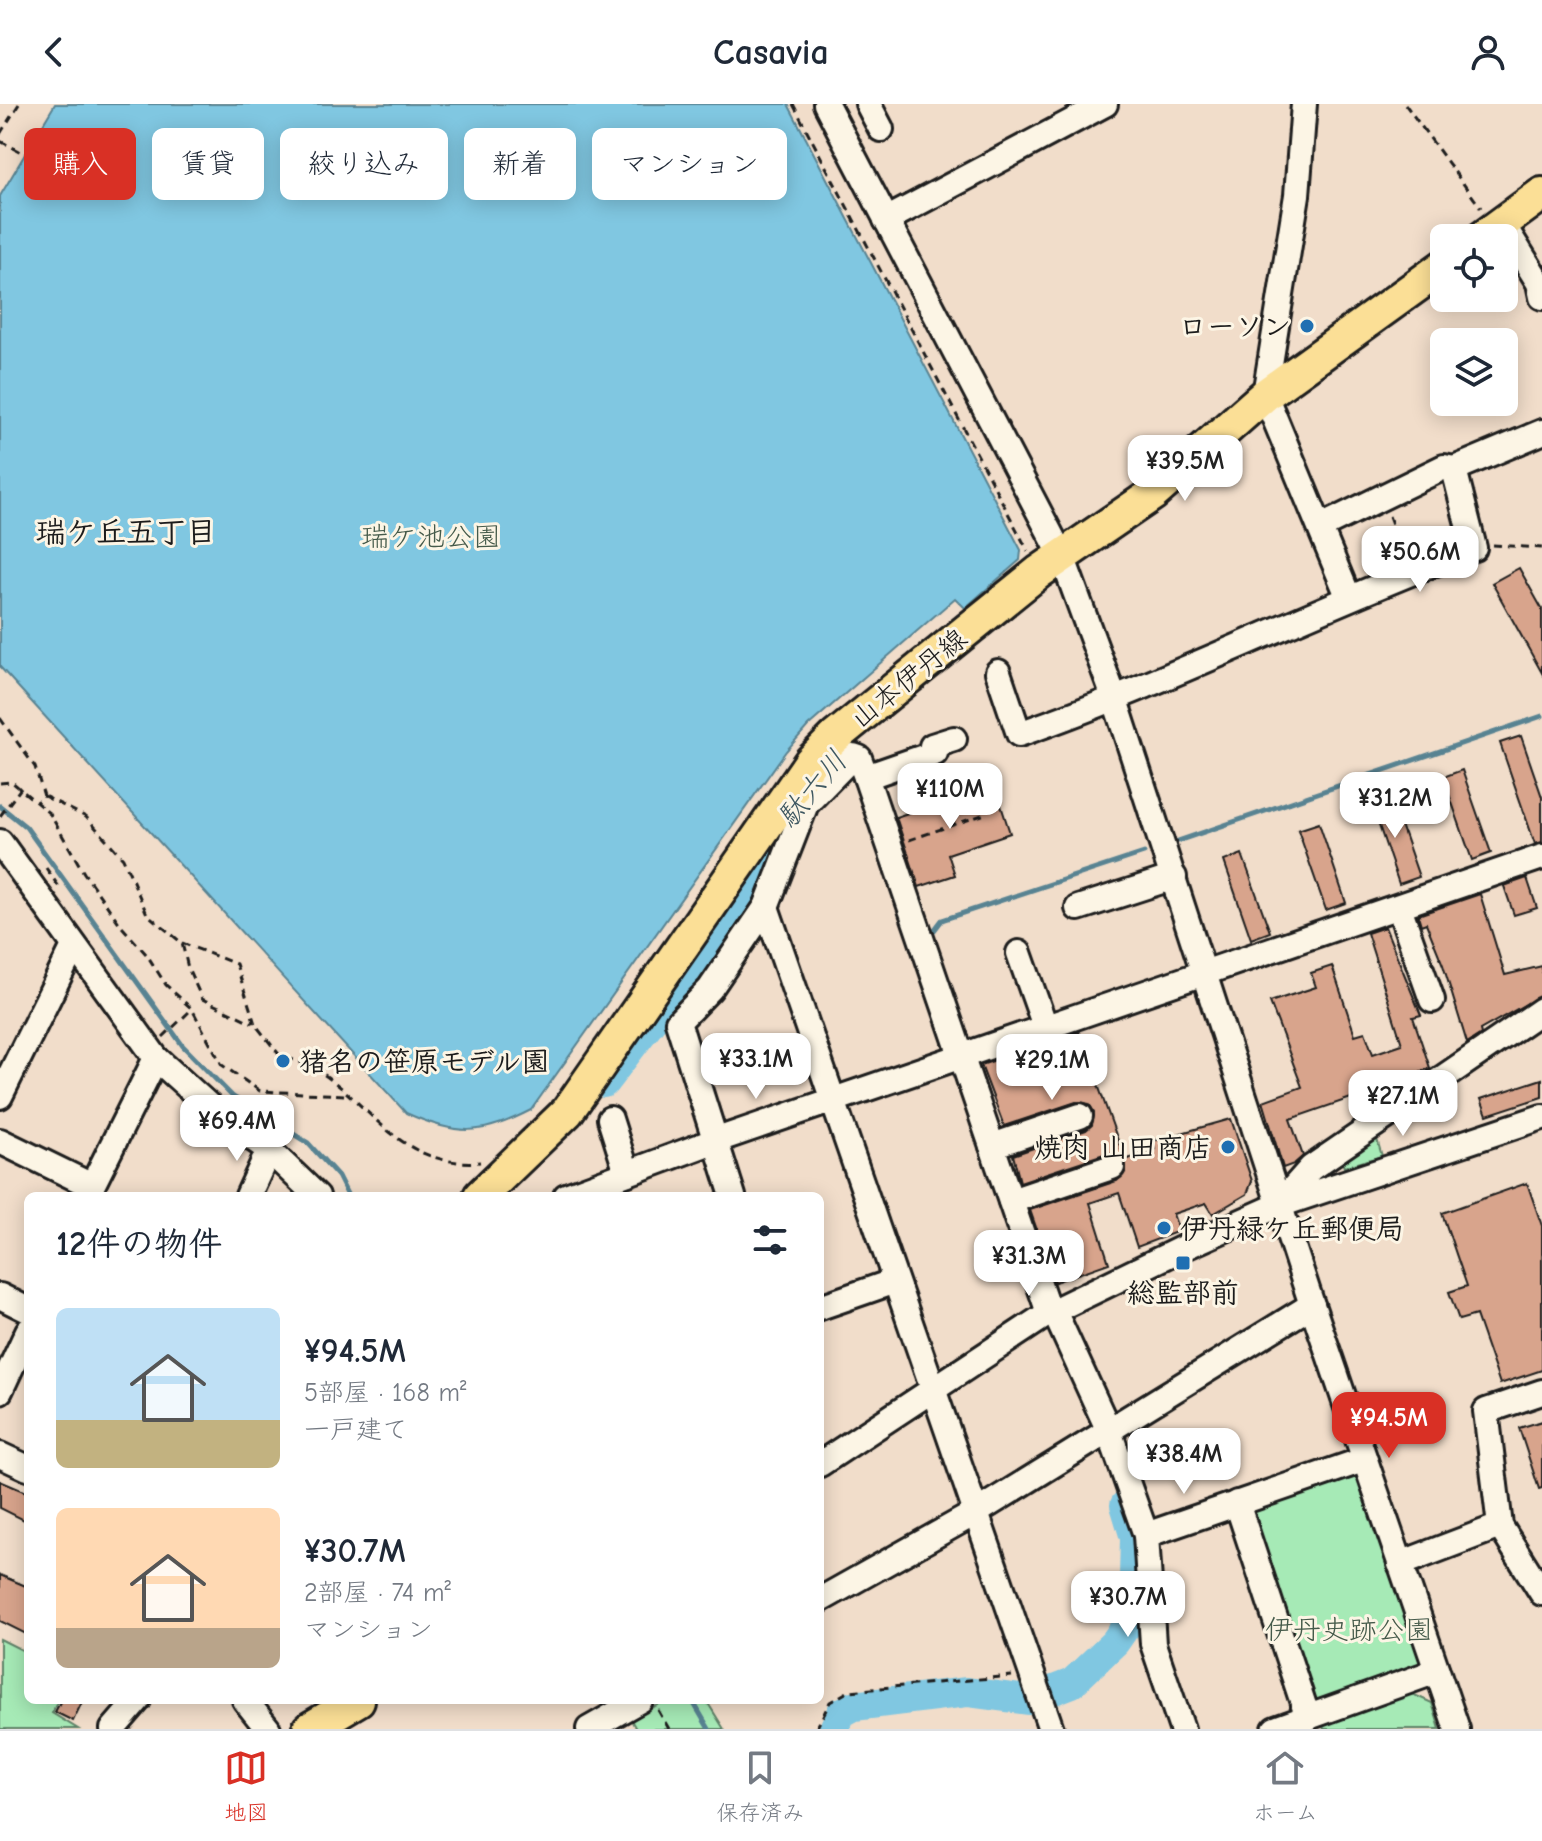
<!DOCTYPE html>
<html lang="ja">
<head>
<meta charset="utf-8">
<style>
  :root { --surface:#fff; --page:#f6f6f7; --text:#1f2937; --muted:#747a83; --line:#e0e1e3; --accent:#d93025 }
  body { margin:0; font-family:"Comic Neue","Klee One",sans-serif; background:var(--page); color:var(--text); height:100vh; display:flex; flex-direction:column; font-size:30px; white-space:nowrap }
  * { box-sizing:border-box; margin:0 }
  p { font-size:26px; color:var(--muted) }
  .icon { flex:none; width:44px; height:44px; fill:none; stroke:currentColor; stroke-width:2; stroke-linecap:round; stroke-linejoin:round }
  .map { position:relative; flex:1; overflow:hidden }
  .drawer { position:absolute; left:24px; top:1088px; width:800px; height:512px; display:flex; flex-direction:column; background:var(--surface); border-radius:12px; box-shadow:0 4px 20px #0003 }
  .drawer>* { flex:none }
  .guide { position:absolute; left:24px; top:24px; width:800px; height:72px; display:flex; gap:16px }
  .controls { position:absolute; left:1430px; top:120px; display:grid; gap:16px }
  .controls a { display:grid; place-items:center; width:88px; height:88px; border-radius:12px; background:var(--surface); box-shadow:0 4px 20px #0003; font-size:40px }
  .price { position:absolute; translate:-50% -68px; padding:0 18px; border-radius:16px; background:#fff; color:#222; font-size:26px; line-height:52px; filter:drop-shadow(0 2px 4px #0008) }
  .price::after { content:''; position:absolute; left:50%; top:48px; width:24px; height:18px; margin-left:-12px; background:inherit; clip-path:polygon(0 0,100% 0,50% 100%) }
  .price.active { background:var(--accent); color:#fff }
  ul { padding:0; list-style:none }
  li { display:flex; align-items:center; gap:24px; height:200px; padding:0 32px }
  li span { display:grid; place-items:center; flex:none; width:224px; height:160px; border-radius:12px; color:#555 }
  li>.icon { margin-inline-start:auto }
  span .icon { width:96px; height:96px; fill:#fffc; stroke-width:1 }
  li b { font-size:34px }
  h2 { display:flex; justify-content:space-between; align-items:center; height:96px; padding:0 32px; font-size:34px }
  .chip { padding:0 28px; border-radius:12px; background:var(--surface); box-shadow:0 4px 20px #0003; font-size:28px; line-height:72px }
  .chip.active { background:var(--accent); color:#fff }
  header { display:flex; justify-content:space-between; align-items:center; height:104px; padding:0 32px; background:var(--surface); font-size:36px; font-weight:700 }
  .tabs { display:flex; justify-content:space-around; align-items:center; height:112px; border-top:2px solid var(--line); background:var(--surface); font-size:22px; color:var(--muted) }
  .tabs a { display:grid; justify-items:center; gap:4px }
  .tabs .active { color:var(--accent) }
  .map>svg:first-child { display:block }
  .green { fill:#a6eab6; stroke:#618369; stroke-width:2 }
  .water { fill:#80c7e1; stroke:#588392; stroke-width:2 }
  .lines { fill:none; stroke-linecap:round; stroke-linejoin:round }
  .stream { stroke:#588392; stroke-width:5 }
  .river { stroke:#80c7e1; stroke-width:30 }
  .building { fill:#d8a48c; stroke:#1c1c1c; stroke-width:2 }
  .minor-casing { stroke:#1c1c1c; stroke-width:30 }
  .major-casing { stroke:#1c1c1c; stroke-width:38 }
  .path { stroke:#1c1c1c; stroke-width:3; stroke-dasharray:8 6; stroke-linecap:butt }
  .minor { stroke:#fcf5e5; stroke-width:24 }
  .major { stroke:#fbdf96; stroke-width:32 }
  .poi-dot { fill:#1f6fb2; stroke:#fcf5e5; stroke-width:3 }
  .labels { text-anchor:middle; stroke-width:6; stroke-linejoin:round; paint-order:stroke }
  .poi-label { font-size:28px; font-weight:bold; fill:#1c1c1c; stroke:#fcf5e5; text-anchor:end }
  .park-label { font-size:28px; fill:#455a4a; stroke:#fcf5e5 }
  .street-label { font-size:28px; fill:#1c1c1c; stroke:#fcf5e5 }
  .neighbourhood-label { font-size:30px; font-weight:bold; fill:#1c1c1c; stroke:#fcf5e5 }
  .water-label { font-size:30px; font-style:italic; fill:#3f5861; stroke:#fcf5e5 }
</style>
</head>
<body>
<header><svg class="icon" aria-label="back" viewBox="0 0 24 24"><path d="M15 5l-7 7 7 7"/></svg>Casavia<svg class="icon" aria-label="person" viewBox="0 0 24 24"><circle cx="12" cy="8" r="4"/><path d="M4 21q1-7 8-7t8 7"/></svg></header>
<div class="map">
<svg width="1542" height="1625" viewBox="0 0 1542 1625">
  <rect width="100%" height="100%" fill="#f1ddca"/>
  <filter id="ink" filterUnits="userSpaceOnUse"><feTurbulence type="fractalNoise" baseFrequency=".0125" numOctaves="2"/><feDisplacementMap in="SourceGraphic" scale="16" xChannelSelector="R" yChannelSelector="G"/><feConvolveMatrix kernelMatrix="1 2 1 2 8 2 1 2 1" color-interpolation-filters="sRGB"/></filter>
  <g filter="url(#ink)">
    <g class="green">
      <polygon points="1376,1032 1382,1052 1344,1063 1341,1055"/>
      <polygon points="1356,1363 1425,1561 1312,1607 1248,1399"/>
      <polygon points="0,1535 28,1549 28,1596 58,1596 52,1609 78,1625 0,1625"/>
      <polygon points="1408,1588 1432,1599 1440,1625 1324,1625 1321,1616"/>
      <polygon points="666,1596 706,1596 724,1625 636,1625 631,1616"/>
    </g>
    <path class="water" d="M 55,0 L 788,0 L 1021,446 L 1020,456 L 965,504 L 955,494 L 808,622 L 786,647 L 531,1006 C 481,1032 457,1032 406,1009 L 0,563 L 0,92 Z"/>
    <g class="lines">
      <g class="stream">
        <polyline points="0,702 26,723 183,942 233,993 308,1039 338,1072 348,1092"/>
        <polyline points="1175,738 1542,612"/>
        <polyline points="929,833 942,816 1144,749"/>
        <polyline points="692,1596 709,1625"/>
      </g>
      <g class="river">
        <polyline points="604,979 717,831 748,783 774,728"/>
        <polyline points="834,1625 841,1609 854,1602 967,1588 1028,1596 1072,1579 1115,1538 1133,1512 1135,1434 1125,1401"/>
      </g>
    </g>
    <g class="building">
      <polygon points="1519,464 1542,505 1542,569 1492,479"/>
      <polygon points="1521,632 1542,693 1542,738 1535,740 1500,639"/>
      <polygon points="1462,666 1491,749 1472,756 1443,673"/>
      <polygon points="994,680 1010,729 948,750 955,771 919,783 896,713"/>
      <polygon points="1391,692 1419,773 1399,780 1371,698"/>
      <polygon points="1319,719 1346,799 1326,806 1298,726"/>
      <polygon points="1242,750 1270,828 1251,835 1224,757"/>
      <polygon points="1527,774 1537,804 1514,811 1504,782"/>
      <polygon points="1480,790 1505,871 1542,862 1542,891 1480,926 1481,930 1467,939 1443,861 1426,819 1421,821 1418,811"/>
      <polygon points="1385,823 1421,911 1413,913 1430,964 1384,983 1387,994 1368,1007 1362,1009 1359,1000 1354,1002 1351,994 1290,1015 1303,1052 1294,1060 1283,1064 1263,997 1302,983 1270,898 1316,883 1311,869 1332,862 1355,931 1365,928 1373,950 1402,940 1367,829"/>
      <polygon points="1079,928 1125,1056 1116,1049 1107,1049 1020,1078 1013,1051 1086,1026 1092,1021 1094,1008 1089,1000 1076,998 1004,1022 981,961"/>
      <polygon points="1542,975 1542,993 1487,1011 1481,995"/>
      <polygon points="1231,1015 1252,1077 1247,1090 1213,1110 1206,1099 1173,1110 1179,1127 1137,1143 1119,1089 1090,1099 1109,1159 1055,1178 1030,1106 1117,1077 1126,1067 1125,1056 1155,1046 1153,1037"/>
      <polygon points="1527,1079 1542,1122 1542,1266 1500,1280 1476,1211 1459,1216 1449,1188 1467,1182 1442,1109"/>
      <polygon points="1542,1317 1542,1384 1539,1385 1519,1324"/>
      <polygon points="0,1377 28,1389 28,1418 0,1404"/>
      <polygon points="0,1471 28,1483 28,1531 0,1517"/>
      <polygon points="61,1596 83,1596 73,1617 55,1608"/>
    </g>
    <g class="lines">
      <defs>
        <g id="minor">
          <polyline points="826,0 1062,452 1115,596 1312,1201 1457,1625"/>
          <polyline points="868,0 881,25"/>
          <polyline points="1304,0 1297,91 1265,291 1348,492"/>
          <polyline points="886,116 1105,0"/>
          <polyline points="1502,119 1539,179 1542,193"/>
          <polyline points="1321,423 1444,363 1454,365 1542,328"/>
          <path d="M 998,568 L 1019,630 C 1174,576 1320,502 1474,444 L 1454,365"/>
          <polyline points="866,673 935,649 932,642 954,635"/>
          <polyline points="0,738 156,954 219,1011 269,1046 317,1092"/>
          <polyline points="766,803 1051,1625"/>
          <polyline points="1399,803 1432,896"/>
          <polyline points="1078,804 1174,773"/>
          <polyline points="1019,849 1046,925"/>
          <polyline points="0,992 74,842"/>
          <polyline points="610,1015 627,1069"/>
          <polyline points="0,1037 92,1082"/>
          <polyline points="992,1042 1080,1012"/>
          <polyline points="87,1092 156,954"/>
          <polyline points="248,1092 269,1046"/>
          <polyline points="566,1092 714,1037 1542,753"/>
          <polyline points="733,1092 678,918 710,885 766,803 806,700 853,652 859,654 866,673 1049,1209"/>
          <polyline points="1011,1097 1112,1063"/>
          <polyline points="1280,1099 1311,1064 1542,906"/>
          <polyline points="0,1192 28,1206"/>
          <polyline points="820,1203 895,1177"/>
          <polyline points="1054,1207 1109,1327 1146,1431 1153,1540 1182,1625"/>
          <polyline points="0,1287 28,1227"/>
          <polyline points="1542,1288 1486,1307 1500,1422 1542,1489"/>
          <polyline points="0,1351 28,1364"/>
          <polyline points="820,1360 1049,1209 1185,1143 1279,1101 1542,1013"/>
          <polyline points="1237,1399 1308,1614"/>
          <polyline points="1146,1431 1363,1356"/>
          <polyline points="1400,1460 1500,1422"/>
          <polyline points="820,1496 975,1409 1312,1201"/>
          <polyline points="245,1596 268,1625"/>
          <polyline points="113,1625 138,1596"/>
          <polyline points="589,1625 640,1596"/>
          <polyline points="1275,1625 1437,1567"/>
        </g>
        <g id="major">
          <polyline points="1482,134 1542,90"/>
          <polyline points="480,1092 567,1008 811,657 835,633 1039,468 1153,390 1265,291 1444,162"/>
          <polyline points="309,1625 358,1596"/>
        </g>
      </defs>
      <use href="#minor" class="minor-casing"/>
      <use href="#major" class="major-casing"/>
      <g class="path">
        <polyline points="793,0 1028,447"/>
        <polyline points="1405,0 1481,104"/>
        <polyline points="0,30 19,0"/>
        <polyline points="0,37 97,87"/>
        <polyline points="1389,412 1403,450"/>
        <polyline points="1493,441 1542,444"/>
        <polyline points="0,614 35,663 44,692 36,698"/>
        <polyline points="0,679 12,678 50,710 84,769 122,823 147,851 166,881 192,905 222,961 260,987 346,991"/>
        <polyline points="44,692 86,713 123,754 147,810 182,839 188,864 202,895 253,919"/>
        <polyline points="0,712 21,684"/>
        <polyline points="909,736 985,710"/>
        <polyline points="46,764 59,783"/>
        <path d="M 182,839 L 236,860 L 255,920 L 281,953 C 360,966 381,1066 480,1058"/>
        <polyline points="163,933 192,905"/>
        <polyline points="658,1606 669,1625"/>
        <polyline points="816,1625 830,1598 849,1587 1012,1572"/>
      </g>
      <use href="#minor" class="minor"/>
      <use href="#major" class="major"/>
    </g>
  </g>
  <g class="poi-dot">
    <circle cx="1307" cy="222" r="8"/>
    <circle cx="283" cy="957" r="8"/>
    <circle cx="1228" cy="1043" r="8"/>
    <circle cx="1164" cy="1124" r="8"/>
    <rect x="1175" y="1151" width="16" height="16" rx="4"/>
  </g>
  <g class="labels">
    <g class="poi-label">
      <text x="1291" y="232">ローソン</text>
      <text x="299" y="967" text-anchor="start">猪名の笹原モデル園</text>
      <text x="1212" y="1053">焼肉 山田商店</text>
      <text x="1180" y="1134" text-anchor="start">伊丹緑ケ丘郵便局</text>
      <text x="1183" y="1198" text-anchor="middle">総監部前</text>
    </g>
    <g class="park-label">
      <text x="431" y="442">瑞ケ池公園</text>
      <text x="1349" y="1535">伊丹史跡公園</text>
    </g>
    <g class="street-label">
      <text transform="translate(908 574) rotate(-39)" y="10">山本伊丹線</text>
    </g>
    <g class="neighbourhood-label">
      <text x="126" y="438">瑞ケ丘五丁目</text>
    </g>
    <g class="water-label">
      <text transform="translate(812 685) rotate(-50)" y="10">駄六川</text>
    </g>
  </g>
</svg>
<div class="controls">
<a><svg class="icon" aria-label="locate" viewBox="0 0 24 24"><circle cx="12" cy="12" r="6"/><path d="M12 2v4M12 18v4M2 12h4M18 12h4"/></svg></a>
<a><svg class="icon" aria-label="layers" viewBox="0 0 24 24"><path d="M12 4l9 5-9 5-9-5zM3 14l9 5 9-5"/></svg></a>
</div>
<b class="price" style="left:1185px;top:399px">¥39.5M</b>
<b class="price" style="left:1420px;top:490px">¥50.6M</b>
<b class="price" style="left:950px;top:727px">¥110M</b>
<b class="price" style="left:1395px;top:736px">¥31.2M</b>
<b class="price" style="left:756px;top:997px">¥33.1M</b>
<b class="price" style="left:1052px;top:998px">¥29.1M</b>
<b class="price" style="left:1403px;top:1034px">¥27.1M</b>
<b class="price" style="left:237px;top:1059px">¥69.4M</b>
<b class="price" style="left:1029px;top:1194px">¥31.3M</b>
<b class="price active" style="left:1389px;top:1356px">¥94.5M</b>
<b class="price" style="left:1184px;top:1392px">¥38.4M</b>
<b class="price" style="left:1128px;top:1535px">¥30.7M</b>
<div class="guide">
<a class="chip active">購入</a>
<a class="chip">賃貸</a>
<a class="chip">絞り込み</a>
<a class="chip">新着</a>
<a class="chip">マンション</a>
</div>
<section class="drawer">
<h2>12件の物件<svg class="icon" aria-label="filters" viewBox="0 0 24 24"><path d="M4 7h16M4 17h16"/><circle cx="9" cy="7" r="2"/><circle cx="15" cy="17" r="2"/></svg></h2>
<ul>
<li><span style="background:linear-gradient(#bfe0f5 70%,#c2b280 0)"><svg class="icon" aria-label="home" viewBox="0 0 24 24"><path d="M3 11l9-7 9 7M6 9v11h12V9"/></svg></span><div><b>¥94.5M</b><p>5部屋 · 168 m²</p><p>一戸建て</p></div></li>
<li><span style="background:linear-gradient(#ffd9b3 75%,#b9a48a 0)"><svg class="icon" aria-label="home" viewBox="0 0 24 24"><path d="M3 11l9-7 9 7M6 9v11h12V9"/></svg></span><div><b>¥30.7M</b><p>2部屋 · 74 m²</p><p>マンション</p></div></li>
</ul>
</section>
</div>
<nav class="tabs">
<a class="active"><svg class="icon" aria-label="map" viewBox="0 0 24 24"><path d="M3 6l6-2 6 2 6-2v14l-6 2-6-2-6 2zM9 4v14M15 6v14"/></svg>地図</a>
<a><svg class="icon" aria-label="saved" viewBox="0 0 24 24"><path d="M7 4h10v16l-5-4-5 4z"/></svg>保存済み</a>
<a><svg class="icon" aria-label="home" viewBox="0 0 24 24"><path d="M3 11l9-7 9 7M6 9v11h12V9"/></svg>ホーム</a>
</nav>
</body>
</html>
